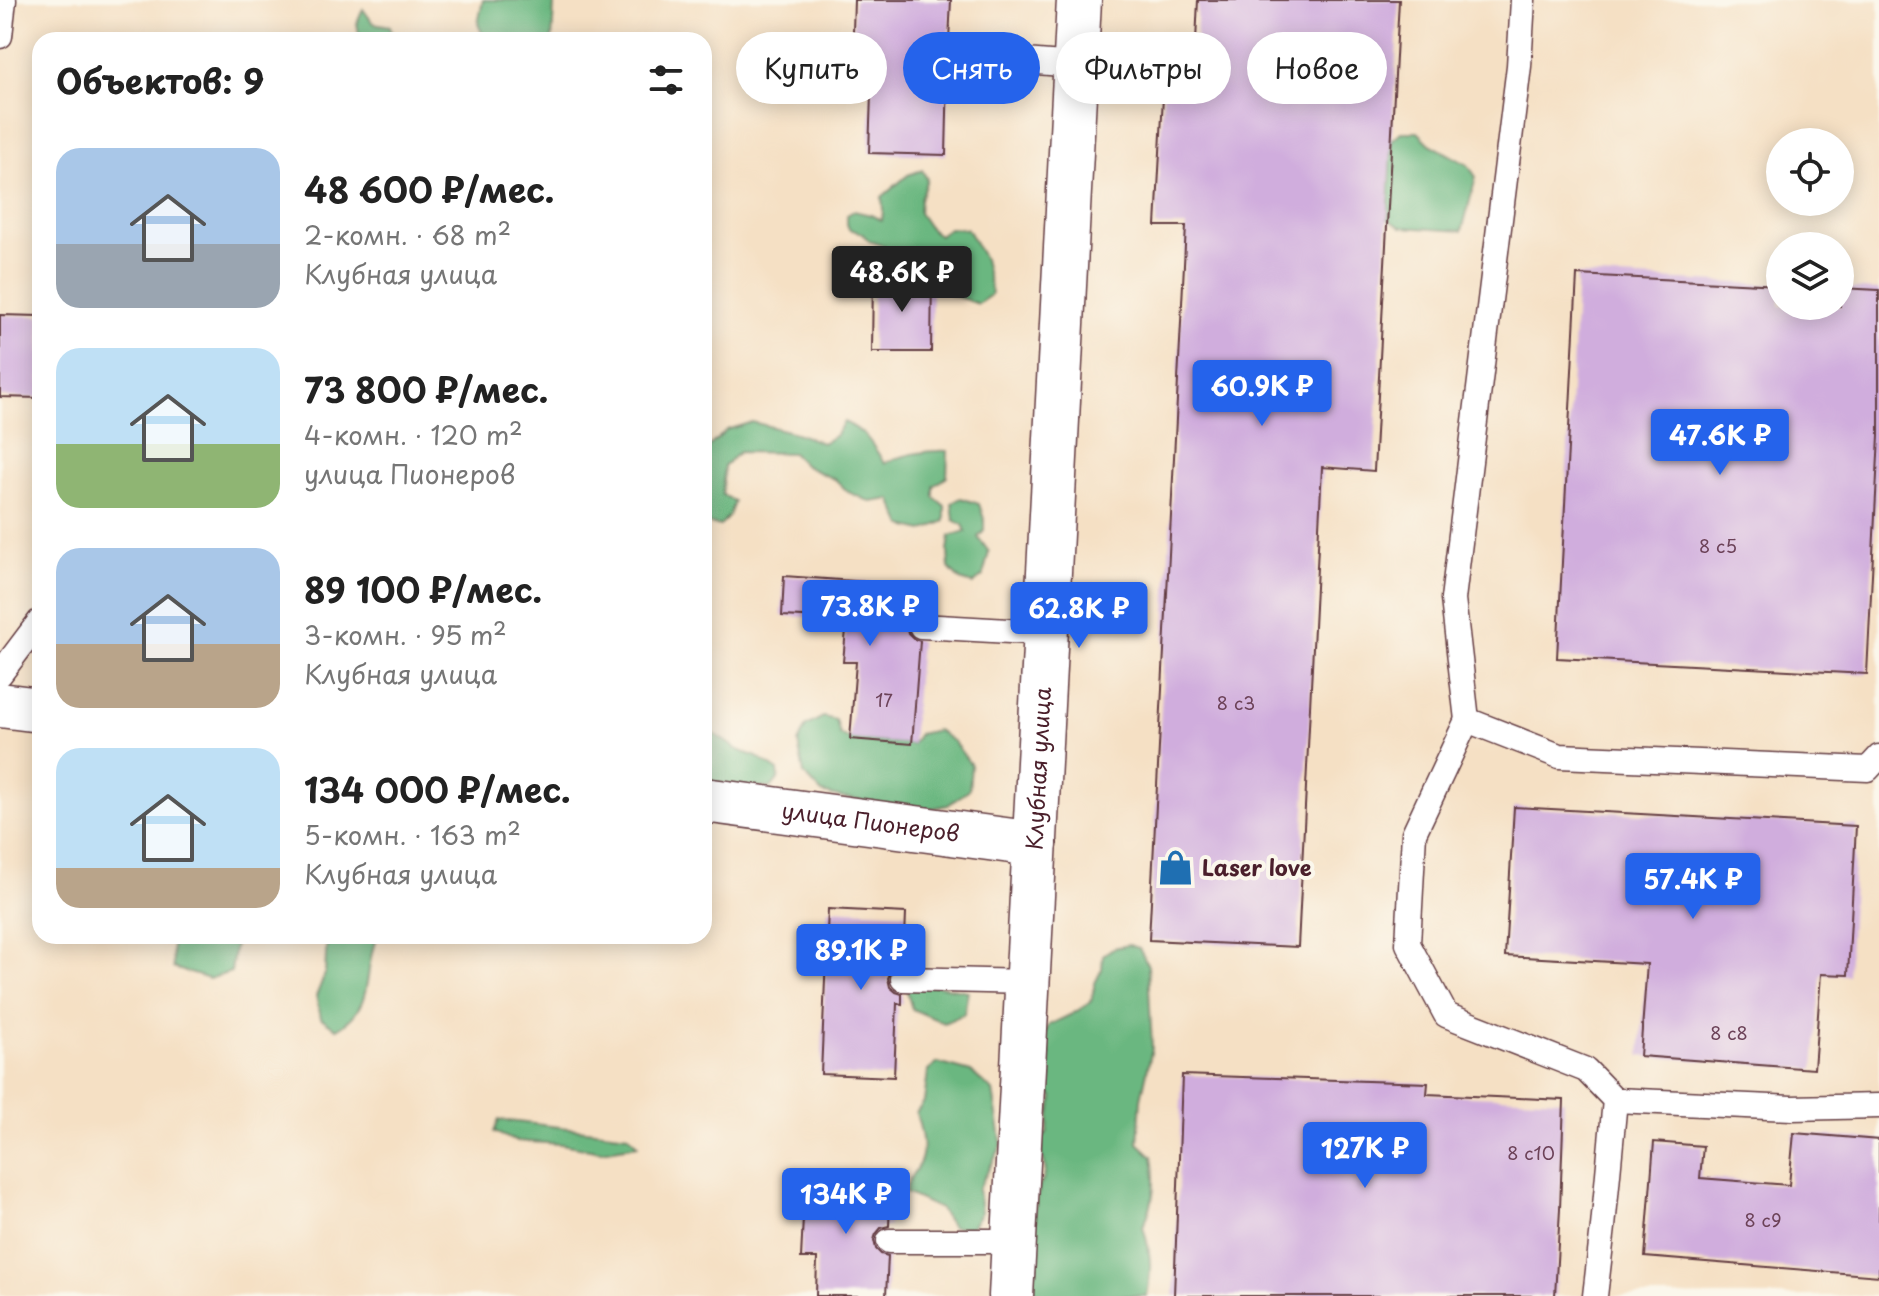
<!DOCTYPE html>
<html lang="ru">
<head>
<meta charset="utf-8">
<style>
  :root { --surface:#fff; --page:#f6f6f6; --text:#222; --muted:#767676; --accent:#2563eb }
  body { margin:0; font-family:"Playpen Sans",sans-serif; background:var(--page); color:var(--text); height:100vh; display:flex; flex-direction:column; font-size:30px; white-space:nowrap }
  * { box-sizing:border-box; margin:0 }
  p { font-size:26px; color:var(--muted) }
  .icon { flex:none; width:44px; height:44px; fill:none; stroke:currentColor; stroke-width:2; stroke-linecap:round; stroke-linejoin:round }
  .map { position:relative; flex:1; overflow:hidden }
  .drawer { position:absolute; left:32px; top:32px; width:680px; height:912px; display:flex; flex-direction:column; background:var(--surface); border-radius:24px; box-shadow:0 4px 20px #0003 }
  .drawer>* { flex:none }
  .top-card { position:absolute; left:736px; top:32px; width:760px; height:72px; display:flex; gap:16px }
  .tools { position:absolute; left:1766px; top:128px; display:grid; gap:16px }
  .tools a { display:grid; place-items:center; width:88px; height:88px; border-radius:50%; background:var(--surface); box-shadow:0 4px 20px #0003; font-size:40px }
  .price { position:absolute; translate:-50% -68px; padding:0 18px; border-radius:8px; background:var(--accent); color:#fff; font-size:26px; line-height:52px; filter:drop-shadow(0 2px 4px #0008) }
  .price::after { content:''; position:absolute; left:50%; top:48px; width:24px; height:18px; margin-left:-12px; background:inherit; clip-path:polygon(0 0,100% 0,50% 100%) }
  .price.on { background:#222; color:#fff }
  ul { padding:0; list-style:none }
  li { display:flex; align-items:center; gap:24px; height:200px; padding:0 24px }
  li span { display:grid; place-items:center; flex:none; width:224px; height:160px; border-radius:24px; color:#555 }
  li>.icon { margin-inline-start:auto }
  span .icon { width:96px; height:96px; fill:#fffc; stroke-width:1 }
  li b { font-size:34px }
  h2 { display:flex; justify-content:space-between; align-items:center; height:96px; padding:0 24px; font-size:34px }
  .pill { padding:0 28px; border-radius:36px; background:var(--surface); box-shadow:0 4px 20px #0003; font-size:28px; line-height:72px }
  .pill.on { background:var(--accent); color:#fff }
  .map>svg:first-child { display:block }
  .forest { fill:#6ab780; stroke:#5a6b56; stroke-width:2 }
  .building { fill:#d0addd }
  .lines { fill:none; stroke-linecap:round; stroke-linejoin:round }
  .service-casing { stroke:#643c42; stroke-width:27 }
  .minor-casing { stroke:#643c42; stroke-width:47 }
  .service { stroke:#fff; stroke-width:24 }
  .minor { stroke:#fff; stroke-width:44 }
  .labels { text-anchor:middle; stroke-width:8; stroke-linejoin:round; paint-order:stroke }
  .number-label { font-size:18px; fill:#6c4258 }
  .street-label { font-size:22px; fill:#4a1f2b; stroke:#fbf7ec }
  .poi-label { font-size:22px; font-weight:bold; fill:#4a1f2b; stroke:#fbf7ec; text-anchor:start }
</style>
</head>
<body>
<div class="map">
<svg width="1879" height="1296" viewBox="0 0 1879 1296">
  <rect width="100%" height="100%" fill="#fbf7ec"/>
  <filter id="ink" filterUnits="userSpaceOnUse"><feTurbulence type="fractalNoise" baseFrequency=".0125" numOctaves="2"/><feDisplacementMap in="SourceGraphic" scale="16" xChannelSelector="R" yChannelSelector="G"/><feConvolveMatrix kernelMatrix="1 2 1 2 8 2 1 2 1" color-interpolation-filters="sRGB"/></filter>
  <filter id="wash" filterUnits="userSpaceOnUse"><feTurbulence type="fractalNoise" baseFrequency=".006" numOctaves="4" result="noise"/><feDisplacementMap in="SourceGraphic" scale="32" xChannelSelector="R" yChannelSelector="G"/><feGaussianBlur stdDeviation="1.8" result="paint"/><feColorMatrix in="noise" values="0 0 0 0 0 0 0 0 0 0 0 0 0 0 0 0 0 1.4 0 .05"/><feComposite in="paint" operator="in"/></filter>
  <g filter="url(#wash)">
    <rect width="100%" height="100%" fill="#f5e0c4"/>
    <g class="forest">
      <polygon points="483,0 553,0 554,5 552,40 485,40 478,24"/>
      <polygon points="363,9 373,23 390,26 394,40 360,40 357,23"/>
      <polygon points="1401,132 1418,132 1430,144 1468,165 1476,177 1462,231 1401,227 1388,219 1392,140"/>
      <polygon points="922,170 927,179 920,199 919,213 930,229 939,235 949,228 967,229 984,259 992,294 978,304 949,294 932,275 913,271 895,263 884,246 869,241 862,233 849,229 847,224 847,215 854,211 871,215 882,221 883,210 882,197 908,175"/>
      <path d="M 752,422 L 796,433 L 822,443 L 835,436 L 844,422 C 866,432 872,443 884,463 C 906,454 925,450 948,451 L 947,477 L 934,486 L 934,497 L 945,506 L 945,521 L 923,531 L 903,526 L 891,499 L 871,502 L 848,492 L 836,480 L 805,466 L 792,453 L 739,452 L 724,466 L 722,494 L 734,502 L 729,516 L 720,526 L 705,523 L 704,451 L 727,430 Z"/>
      <polygon points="961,498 979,504 984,519 984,531 978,537 989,552 983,576 973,584 960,580 949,568 948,551 950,536 966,531 963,525 954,520 952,503"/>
      <polygon points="823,717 836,720 840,735 850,739 912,744 919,734 937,730 954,742 971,765 969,790 948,805 929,809 842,798 822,793 804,774 798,743 806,726"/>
      <polygon points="704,727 738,750 757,757 778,771 779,778 771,788 704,785"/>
      <polygon points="175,936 234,936 235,943 231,972 209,979 173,968 172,944"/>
      <path d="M 327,936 L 377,936 C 362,972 377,1005 337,1029 L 321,1018 L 316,996 L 325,974 Z"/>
      <path d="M 1129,945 L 1139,948 L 1148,966 L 1152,1048 L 1141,1099 L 1138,1143 L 1152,1156 C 1156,1180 1155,1204 1143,1226 C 1151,1254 1152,1267 1147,1296 L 1018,1296 L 1039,1187 C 1051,1169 1044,1161 1036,1143 L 1047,1133 L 1053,1097 L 1042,1080 L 1040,1042 L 1049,1025 L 1072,1014 L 1091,1002 L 1095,983 L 1102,969 L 1103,955 L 1113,948 Z"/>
      <polygon points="903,979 968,991 964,1014 944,1023 912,1009"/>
      <path d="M 938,1063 L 971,1072 L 993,1091 L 1002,1145 L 978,1189 L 981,1212 L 971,1227 L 952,1227 L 940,1209 L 905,1193 C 908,1179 912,1176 919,1164 C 927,1150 920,1128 916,1113 L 924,1102 L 928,1071 Z"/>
      <polygon points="499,1120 629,1135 638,1145 601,1151 561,1144 515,1141 494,1132"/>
    </g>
    <g id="blocks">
      <g class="building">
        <polygon points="854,0 951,0 949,40 942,42 937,46 934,55 936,62 940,67 948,70 946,155 869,153 872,65 852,63"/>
        <polygon points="1198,0 1399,0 1374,471 1322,467 1298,947 1149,940 1186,226 1156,226 1165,60 1195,62"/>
        <polygon points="873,275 932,275 931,352 872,352"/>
        <polygon points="1577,275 1780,285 1780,306 1840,306 1840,288 1879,290 1879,435 1867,674 1557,658"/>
        <polygon points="0,315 40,316 40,398 0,397"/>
        <polygon points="784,576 924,586 922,611 914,613 908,618 906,624 908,633 914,639 920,641 912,744 850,739 856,662 843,662 847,619 782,616"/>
        <polygon points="1514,807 1856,826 1848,975 1821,974 1814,1069 1640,1056 1647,964 1505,956"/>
        <polygon points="828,909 906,913 904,964 895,966 891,971 888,978 890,987 896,992 902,994 902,1004 897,1003 894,1077 821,1074"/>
        <polygon points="1182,1075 1428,1083 1427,1094 1564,1100 1560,1209 1555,1296 1174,1296"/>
        <polygon points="1794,1133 1879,1140 1879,1276 1645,1257 1654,1142 1703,1146 1700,1178 1789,1185"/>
        <polygon points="805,1178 891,1183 889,1226 881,1228 876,1234 874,1240 876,1249 881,1254 888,1256 886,1296 816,1296 817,1258 801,1258"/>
      </g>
    </g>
  </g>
  <g filter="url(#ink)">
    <use href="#blocks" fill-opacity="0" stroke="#643c42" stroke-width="2"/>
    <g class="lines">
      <defs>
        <g id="service">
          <polyline points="1523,0 1519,66 1453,599 1467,720 1559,756 1868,769 1879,757"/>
          <polyline points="0,36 4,0"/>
          <polyline points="949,55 1075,65"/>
          <polyline points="921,626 1046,633"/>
          <polyline points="0,674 40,621"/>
          <polyline points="1467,720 1414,833 1408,944 1446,1015 1586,1070 1615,1100 1603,1227 1595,1296"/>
          <polyline points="903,979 1027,982"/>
          <polyline points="1615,1100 1792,1108 1879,1106"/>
          <polyline points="889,1241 1013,1241"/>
        </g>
        <g id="minor">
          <polyline points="0,705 40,710"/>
          <path id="s1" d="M 704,800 L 1035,844"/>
          <path id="s2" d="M 1011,1296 L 1079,0"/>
        </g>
      </defs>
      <use href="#service" class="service-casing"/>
      <use href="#minor" class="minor-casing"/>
      <use href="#service" class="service"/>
      <use href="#minor" class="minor"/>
    </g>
  </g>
  <defs>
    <symbol id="shop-bare" viewBox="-9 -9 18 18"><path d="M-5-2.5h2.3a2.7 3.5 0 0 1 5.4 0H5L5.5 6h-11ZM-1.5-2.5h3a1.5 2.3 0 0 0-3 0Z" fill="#1f6fb2" stroke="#fbf7ec" stroke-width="2.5" paint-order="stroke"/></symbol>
  </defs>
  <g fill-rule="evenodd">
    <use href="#shop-bare" x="1150" y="842" width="51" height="51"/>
  </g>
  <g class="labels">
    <g class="number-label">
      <text x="1718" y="553">8 с5</text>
      <text x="884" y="707">17</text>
      <text x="1236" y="710">8 с3</text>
      <text x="1729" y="1040">8 с8</text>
      <text x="1531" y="1160">8 с10</text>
      <text x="1763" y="1227">8 с9</text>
    </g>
    <g class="street-label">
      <text dy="8" stroke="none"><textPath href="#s2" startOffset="528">Клубная улица</textPath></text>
      <text dy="8" stroke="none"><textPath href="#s1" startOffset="168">улица Пионеров</textPath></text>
    </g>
    <g class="poi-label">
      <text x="1202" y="876">Laser love</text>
    </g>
  </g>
</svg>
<div class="tools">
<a><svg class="icon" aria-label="locate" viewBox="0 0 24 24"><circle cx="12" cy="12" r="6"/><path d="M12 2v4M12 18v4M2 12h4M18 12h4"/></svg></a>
<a><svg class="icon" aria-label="layers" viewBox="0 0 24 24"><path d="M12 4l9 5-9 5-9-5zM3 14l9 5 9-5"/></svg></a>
</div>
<b class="price on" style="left:902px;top:314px">48.6K ₽</b>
<b class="price" style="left:1262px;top:428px">60.9K ₽</b>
<b class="price" style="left:1720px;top:477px">47.6K ₽</b>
<b class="price" style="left:870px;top:648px">73.8K ₽</b>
<b class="price" style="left:1079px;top:650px">62.8K ₽</b>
<b class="price" style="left:1693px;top:921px">57.4K ₽</b>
<b class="price" style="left:861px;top:992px">89.1K ₽</b>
<b class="price" style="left:1365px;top:1190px">127K ₽</b>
<b class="price" style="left:846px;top:1236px">134K ₽</b>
<div class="top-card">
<a class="pill">Купить</a>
<a class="pill on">Снять</a>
<a class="pill">Фильтры</a>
<a class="pill">Новое</a>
</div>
<section class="drawer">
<h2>Объектов: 9<svg class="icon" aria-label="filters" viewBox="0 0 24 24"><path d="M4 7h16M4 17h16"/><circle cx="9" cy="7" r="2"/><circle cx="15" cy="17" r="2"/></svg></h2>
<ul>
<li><span style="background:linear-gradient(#a9c7e8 60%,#9aa5b1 0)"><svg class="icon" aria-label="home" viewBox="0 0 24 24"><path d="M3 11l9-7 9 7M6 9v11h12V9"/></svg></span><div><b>48 600 ₽/мес.</b><p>2-комн. · 68 m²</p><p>Клубная улица</p></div></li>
<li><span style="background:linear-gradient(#bfe0f5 60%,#8fb573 0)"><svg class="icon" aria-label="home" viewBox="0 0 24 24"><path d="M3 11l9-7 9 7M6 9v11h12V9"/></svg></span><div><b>73 800 ₽/мес.</b><p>4-комн. · 120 m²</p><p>улица Пионеров</p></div></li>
<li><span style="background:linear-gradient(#a9c7e8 60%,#b9a48a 0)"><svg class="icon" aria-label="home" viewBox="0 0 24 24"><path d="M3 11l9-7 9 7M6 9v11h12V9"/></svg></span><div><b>89 100 ₽/мес.</b><p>3-комн. · 95 m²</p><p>Клубная улица</p></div></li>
<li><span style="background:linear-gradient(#bfe0f5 75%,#b9a48a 0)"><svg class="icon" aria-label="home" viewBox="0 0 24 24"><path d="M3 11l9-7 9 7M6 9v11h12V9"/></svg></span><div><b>134 000 ₽/мес.</b><p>5-комн. · 163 m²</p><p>Клубная улица</p></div></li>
</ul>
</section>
</div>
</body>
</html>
